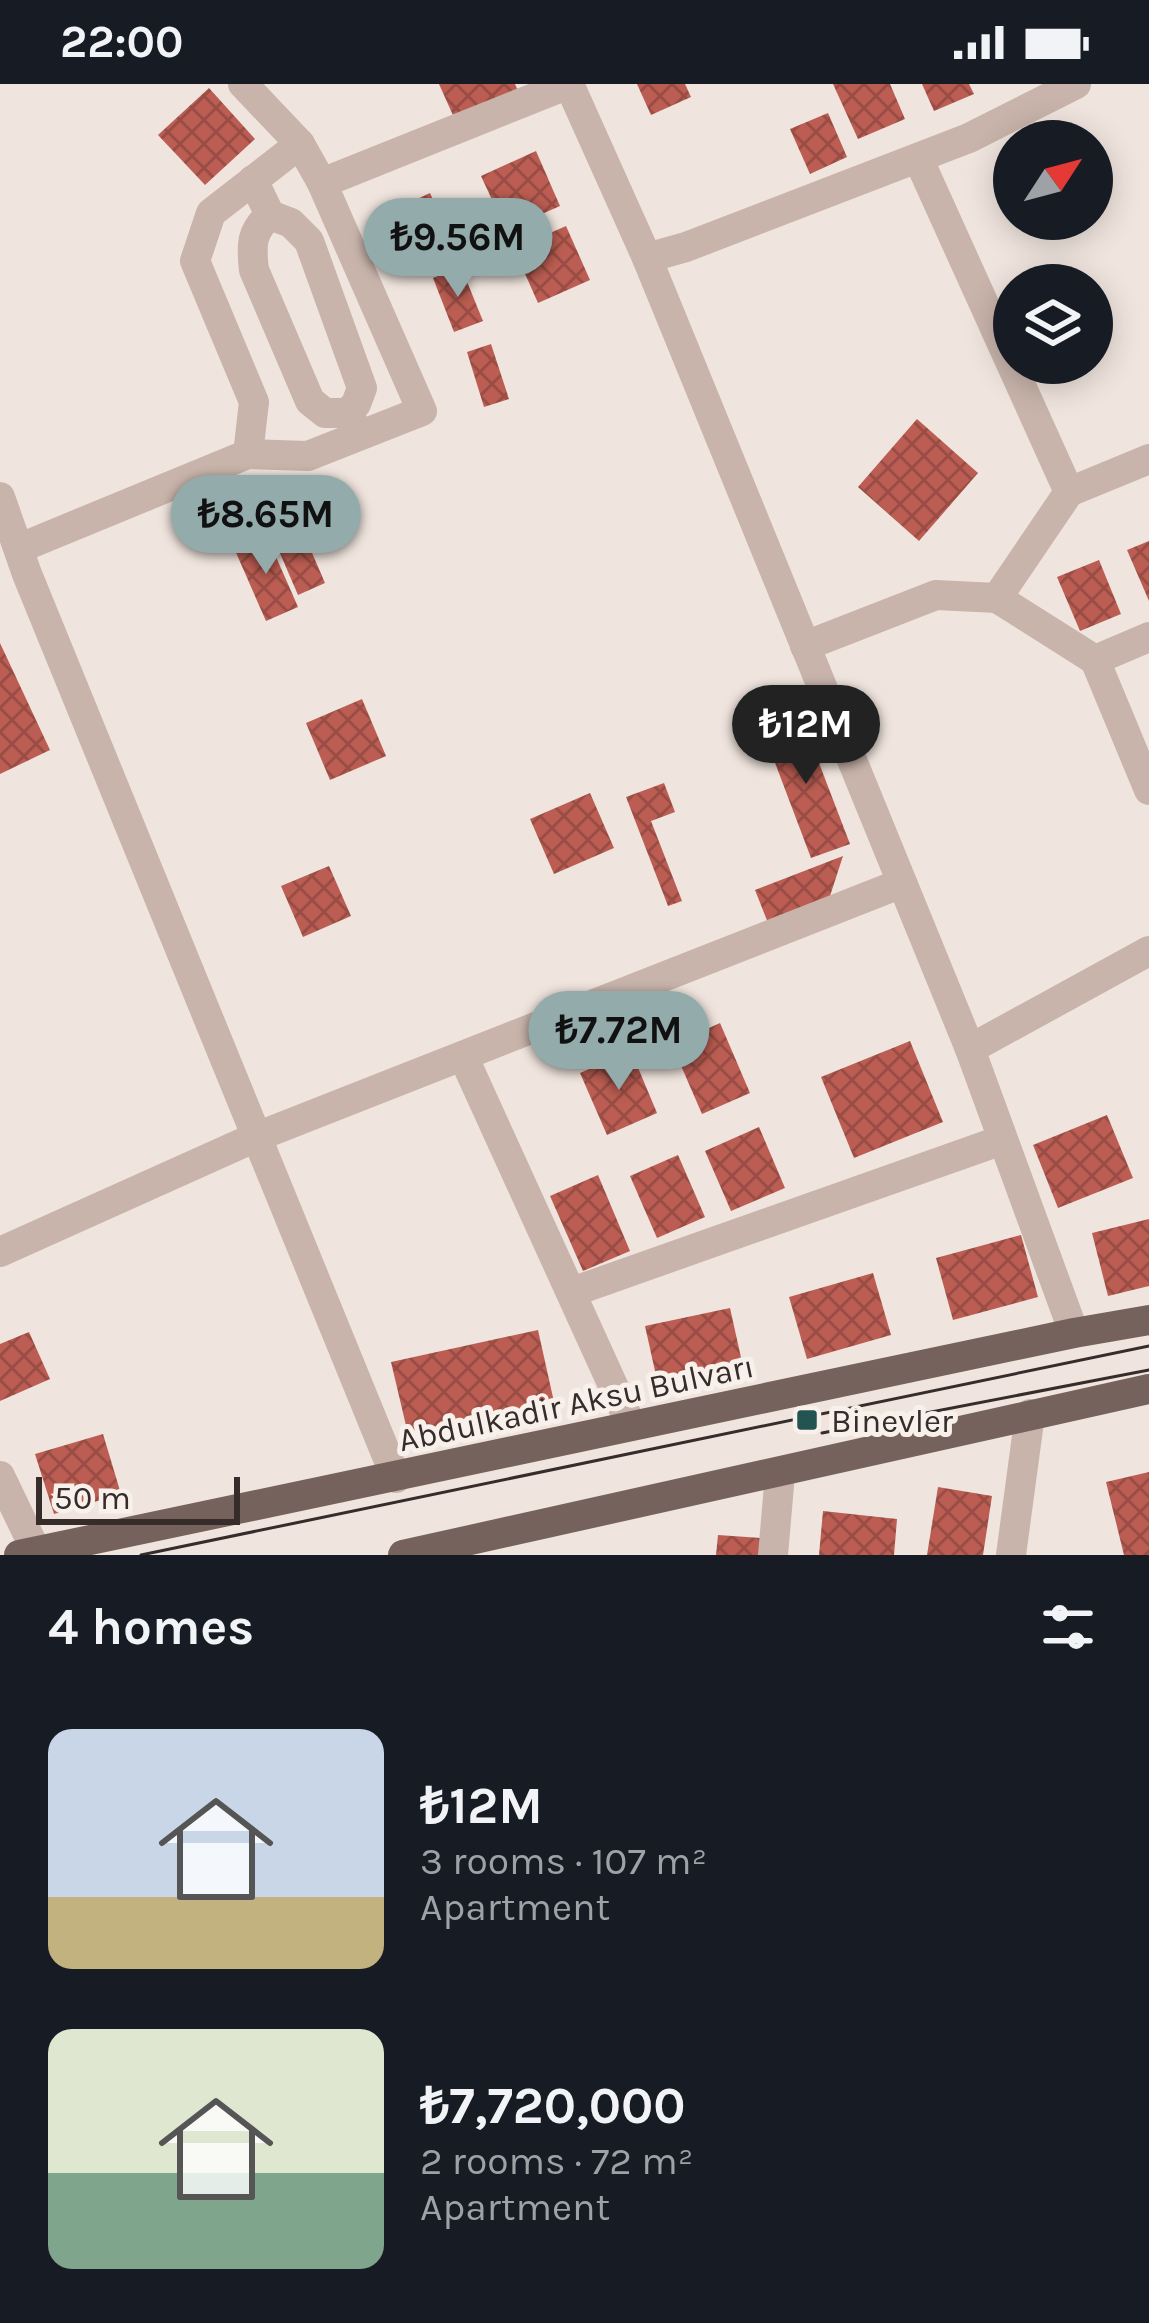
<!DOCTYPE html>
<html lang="en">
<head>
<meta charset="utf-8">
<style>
  :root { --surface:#171b24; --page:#242831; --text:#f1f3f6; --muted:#9ea1a6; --accent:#94abac }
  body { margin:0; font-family:Karla,sans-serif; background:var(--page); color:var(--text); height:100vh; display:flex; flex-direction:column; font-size:45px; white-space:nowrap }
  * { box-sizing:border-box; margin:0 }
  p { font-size:39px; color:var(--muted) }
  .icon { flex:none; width:66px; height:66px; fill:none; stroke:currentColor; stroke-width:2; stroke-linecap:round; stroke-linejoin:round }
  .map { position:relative; height:1471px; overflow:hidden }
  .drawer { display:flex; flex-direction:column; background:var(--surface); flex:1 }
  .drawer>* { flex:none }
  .needle { width:78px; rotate:54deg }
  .controls { position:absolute; left:993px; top:36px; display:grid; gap:24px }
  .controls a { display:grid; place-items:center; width:120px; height:120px; border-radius:50%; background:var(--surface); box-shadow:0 6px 30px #0003; font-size:60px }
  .scale { position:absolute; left:36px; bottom:30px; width:204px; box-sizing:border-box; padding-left:12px; border:6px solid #362c2a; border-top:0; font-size:33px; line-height:42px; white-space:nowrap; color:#362c2a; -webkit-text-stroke:9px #f8f0ea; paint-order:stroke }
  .price { position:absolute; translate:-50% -102px; padding:0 27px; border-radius:42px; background:var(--accent); color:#111; font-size:39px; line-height:78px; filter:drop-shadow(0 3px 6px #0008) }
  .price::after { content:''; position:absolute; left:50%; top:72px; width:36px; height:27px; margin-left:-18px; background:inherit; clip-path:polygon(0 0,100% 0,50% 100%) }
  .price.on { background:#222; color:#fff }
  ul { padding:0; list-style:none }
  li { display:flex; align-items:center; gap:36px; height:300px; padding:0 48px }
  li span { display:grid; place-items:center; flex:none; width:336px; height:240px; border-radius:24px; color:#555 }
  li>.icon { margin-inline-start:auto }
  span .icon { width:144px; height:144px; fill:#fffc; stroke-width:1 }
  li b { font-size:51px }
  h2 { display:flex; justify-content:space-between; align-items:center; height:144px; padding:0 48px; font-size:51px }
  .status { display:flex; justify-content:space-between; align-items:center; height:84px; padding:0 60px; background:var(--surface); direction:ltr }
  .status svg { height:33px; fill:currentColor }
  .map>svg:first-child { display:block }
  .building { fill:url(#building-cross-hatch) }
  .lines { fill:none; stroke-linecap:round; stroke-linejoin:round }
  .minor { stroke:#c8b4ab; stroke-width:30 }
  .major { stroke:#76625c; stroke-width:30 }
  .tram { stroke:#362c2a; stroke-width:3 }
  .poi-dot { fill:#235451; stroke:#f8f0ea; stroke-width:4.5 }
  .labels { text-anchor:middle; stroke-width:10; stroke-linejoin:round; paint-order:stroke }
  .street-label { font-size:33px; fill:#362c2a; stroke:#f8f0ea }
  .poi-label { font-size:33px; fill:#362c2a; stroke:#f8f0ea; text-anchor:start }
</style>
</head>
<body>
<div class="status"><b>22:00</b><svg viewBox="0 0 49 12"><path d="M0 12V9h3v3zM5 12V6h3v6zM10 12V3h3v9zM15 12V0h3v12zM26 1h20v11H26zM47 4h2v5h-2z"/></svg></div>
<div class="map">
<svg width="1149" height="1471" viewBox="0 0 1149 1471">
  <defs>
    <pattern id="building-cross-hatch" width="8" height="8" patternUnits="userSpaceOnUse" patternTransform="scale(3)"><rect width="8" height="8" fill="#bb5d52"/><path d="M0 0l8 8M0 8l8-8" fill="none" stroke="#994d44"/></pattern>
  </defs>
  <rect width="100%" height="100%" fill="#f0e5de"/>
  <g class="building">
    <polygon points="439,0 515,0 519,9 456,38"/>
    <polygon points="637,0 685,0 691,13 651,31"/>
    <polygon points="833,0 890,0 905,35 858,55"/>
    <polygon points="922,0 969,0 974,10 934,27"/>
    <polygon points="209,4 255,55 205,101 158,51"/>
    <polygon points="828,29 847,73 810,90 790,45"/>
    <polygon points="536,67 560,122 506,146 481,92"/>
    <polygon points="430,109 453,159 424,172 402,122"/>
    <polygon points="566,142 590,196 538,219 514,165"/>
    <polygon points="461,183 483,237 454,248 433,194"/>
    <polygon points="491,260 509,315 484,323 467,268"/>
    <polygon points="917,335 978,389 919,457 858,403"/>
    <polygon points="300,441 325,499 298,511 273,453"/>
    <polygon points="266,450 298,523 266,537 234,464"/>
    <polygon points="1149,457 1149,517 1127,466"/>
    <polygon points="1099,476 1121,530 1080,547 1057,493"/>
    <polygon points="0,559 50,666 0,690"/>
    <polygon points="362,615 386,672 330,696 306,639"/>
    <polygon points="801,632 850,760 811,774 763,647"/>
    <polygon points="664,699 675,728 651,737 682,817 668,822 626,713"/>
    <polygon points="590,709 614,764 554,790 530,735"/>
    <polygon points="843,772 829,815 768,839 755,806"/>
    <polygon points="329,782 351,832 303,853 281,802"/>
    <polygon points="720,939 750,1009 702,1030 672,961"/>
    <polygon points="910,957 943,1038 854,1074 821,993"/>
    <polygon points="631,967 657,1029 607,1051 580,989"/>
    <polygon points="1107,1031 1133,1094 1058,1124 1033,1061"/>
    <polygon points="759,1043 785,1104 731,1127 705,1067"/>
    <polygon points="678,1071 705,1133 657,1154 630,1092"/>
    <polygon points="598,1091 630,1167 583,1187 550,1112"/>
    <polygon points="1149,1135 1149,1202 1108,1212 1092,1149"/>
    <polygon points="1021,1151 1038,1213 953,1236 936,1174"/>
    <polygon points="873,1189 891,1251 807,1275 789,1213"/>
    <polygon points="730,1224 744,1287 659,1305 645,1242"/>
    <polygon points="538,1246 554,1318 408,1350 391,1278"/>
    <polygon points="29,1248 50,1295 0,1317 0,1260"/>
    <polygon points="103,1350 121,1410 54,1430 35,1370"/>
    <polygon points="1149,1388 1149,1471 1124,1471 1106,1398"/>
    <polygon points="938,1403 992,1412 983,1471 927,1471"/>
    <polygon points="823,1427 897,1435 894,1471 819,1471"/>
    <polygon points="718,1451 761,1454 760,1471 716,1471"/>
  </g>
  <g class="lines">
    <g class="minor">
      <polyline points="243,0 300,60 322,99 422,327 308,372 248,370"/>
      <polyline points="569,0 647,174 970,965 1074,1249"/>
      <polyline points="918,74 1069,408"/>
      <polyline points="253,96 270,131 291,139 309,157 362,304 356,320 347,329 360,350"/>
      <polyline points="322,99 569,0"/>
      <path d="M 270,131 C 251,147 251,161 254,186 L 310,317 L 325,329 L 347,329"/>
      <polyline points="647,174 686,163 969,54 1076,0"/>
      <polyline points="1149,375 1069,408 997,514 1095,576 1149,553"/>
      <polyline points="0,413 27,490 396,1394"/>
      <polyline points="20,464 248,370 254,318 195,177 211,129 300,60"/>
      <polyline points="805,562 936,511 997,514"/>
      <polyline points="1095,576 1149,706"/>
      <polyline points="970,965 1149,867"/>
      <polyline points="463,972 631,1341"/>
      <polyline points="0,1168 256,1053 902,799"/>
      <polyline points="572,1208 1002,1056"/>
      <polyline points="0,1392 36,1467"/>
      <polyline points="773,1471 780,1390"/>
      <polyline points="1011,1471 1030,1330"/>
    </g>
    <g class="major">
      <polyline points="19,1471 1074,1249 1149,1236"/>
      <polyline points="403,1471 1149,1305"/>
    </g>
    <g class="tram">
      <polyline points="822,1349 1149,1286"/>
      <polyline points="141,1471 1149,1262"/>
    </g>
  </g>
  <rect class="poi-dot" x="795" y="1324" width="24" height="24" rx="6"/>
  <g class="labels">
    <g class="street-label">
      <text transform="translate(576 1318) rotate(-12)" y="12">Abdulkadir Aksu Bulvarı</text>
    </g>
    <g class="poi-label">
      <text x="831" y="1348">Binevler</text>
    </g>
  </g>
</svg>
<div class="controls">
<a><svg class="needle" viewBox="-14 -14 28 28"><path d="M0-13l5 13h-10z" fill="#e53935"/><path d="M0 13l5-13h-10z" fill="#9ea1a6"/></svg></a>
<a><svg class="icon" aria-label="layers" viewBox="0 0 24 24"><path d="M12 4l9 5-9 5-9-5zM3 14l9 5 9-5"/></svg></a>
</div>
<div class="scale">50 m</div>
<b class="price" style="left:458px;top:216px">₺9.56M</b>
<b class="price" style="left:266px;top:493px">₺8.65M</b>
<b class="price on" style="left:806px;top:703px">₺12M</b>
<b class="price" style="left:619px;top:1009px">₺7.72M</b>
</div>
<section class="drawer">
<h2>4 homes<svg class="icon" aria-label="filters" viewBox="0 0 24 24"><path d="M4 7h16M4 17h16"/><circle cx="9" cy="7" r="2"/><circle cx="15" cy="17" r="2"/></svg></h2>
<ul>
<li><span style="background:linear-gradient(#c9d6e8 70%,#c2b280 0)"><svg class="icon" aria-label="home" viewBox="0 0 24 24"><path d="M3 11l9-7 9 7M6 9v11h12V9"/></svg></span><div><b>₺12M</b><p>3 rooms · 107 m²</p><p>Apartment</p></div></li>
<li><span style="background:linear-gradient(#dfe7d0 60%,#7fa58c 0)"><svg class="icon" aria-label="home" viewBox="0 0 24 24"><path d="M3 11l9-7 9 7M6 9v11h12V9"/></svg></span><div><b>₺7,720,000</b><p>2 rooms · 72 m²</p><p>Apartment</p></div></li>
</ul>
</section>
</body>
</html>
